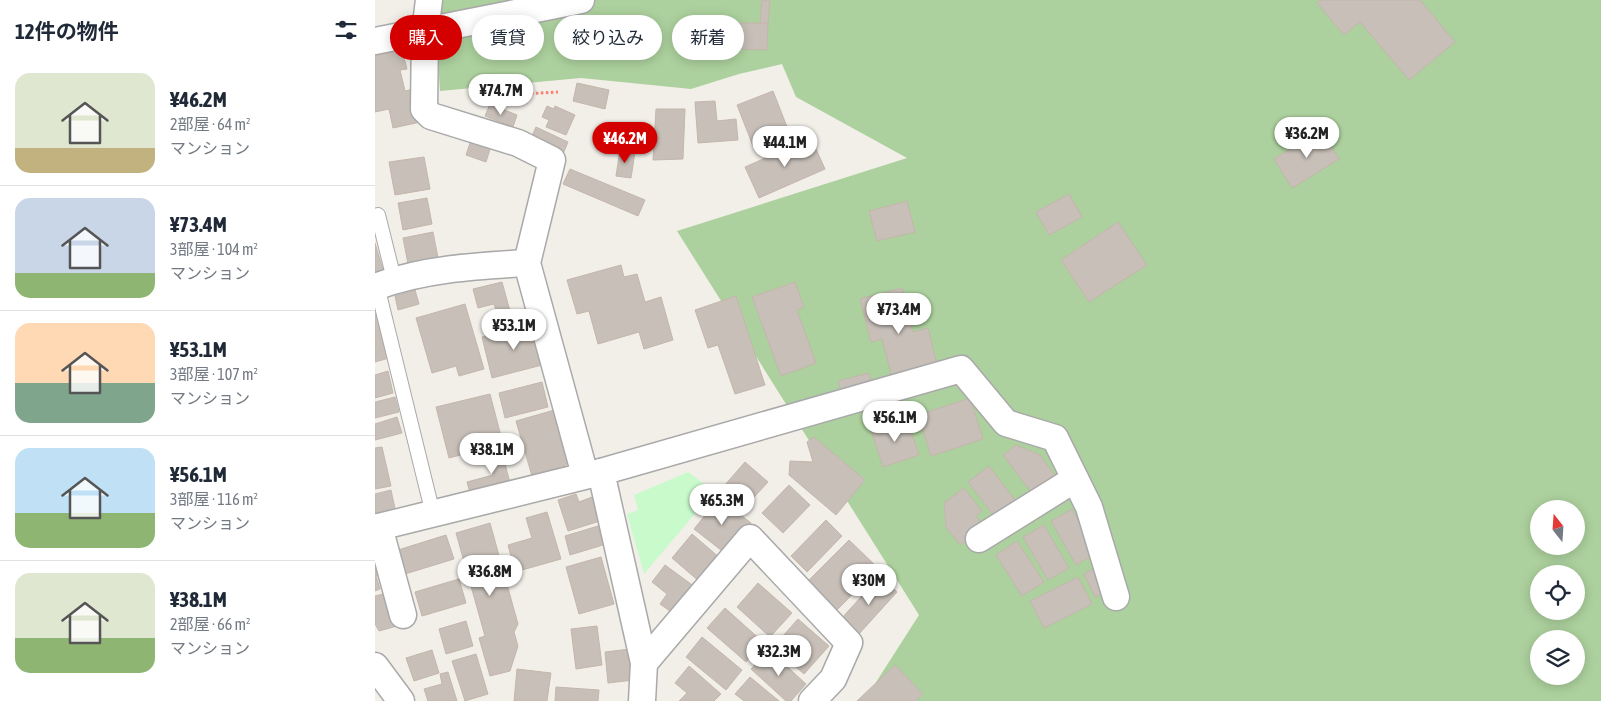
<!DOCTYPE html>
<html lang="ja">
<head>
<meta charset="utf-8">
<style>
  :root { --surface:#fff; --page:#f6f6f7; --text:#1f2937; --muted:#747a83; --line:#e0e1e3; --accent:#d40000 }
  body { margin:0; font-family:"Asap Condensed","Noto Sans JP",sans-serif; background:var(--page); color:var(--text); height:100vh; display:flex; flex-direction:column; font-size:19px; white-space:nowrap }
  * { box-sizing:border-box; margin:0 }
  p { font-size:16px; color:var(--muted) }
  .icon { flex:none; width:28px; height:28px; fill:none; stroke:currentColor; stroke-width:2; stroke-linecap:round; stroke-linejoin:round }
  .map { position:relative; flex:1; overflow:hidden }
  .details { display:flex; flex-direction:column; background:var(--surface); width:375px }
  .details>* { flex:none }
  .banner { position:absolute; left:15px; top:15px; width:475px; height:45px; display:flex; gap:10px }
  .needle { width:32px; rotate:343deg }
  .controls { position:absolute; left:1155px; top:500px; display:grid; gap:10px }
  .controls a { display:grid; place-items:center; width:55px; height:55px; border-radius:50%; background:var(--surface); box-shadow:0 2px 12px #0003; font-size:25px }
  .price { position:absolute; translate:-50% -42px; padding:0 11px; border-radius:18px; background:#fff; color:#222; font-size:16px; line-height:32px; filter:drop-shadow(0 1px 2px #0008) }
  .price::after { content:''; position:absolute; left:50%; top:30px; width:15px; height:11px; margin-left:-8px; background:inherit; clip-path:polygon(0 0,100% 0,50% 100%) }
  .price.on { background:var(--accent); color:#fff }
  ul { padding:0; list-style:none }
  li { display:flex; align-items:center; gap:15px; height:125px; padding:0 15px }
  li+li { border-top:1px solid var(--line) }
  li span { display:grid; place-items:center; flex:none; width:140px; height:100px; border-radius:15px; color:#555 }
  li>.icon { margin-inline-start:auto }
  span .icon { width:60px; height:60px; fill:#fffc; stroke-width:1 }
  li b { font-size:21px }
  h2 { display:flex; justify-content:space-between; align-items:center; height:60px; padding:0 15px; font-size:21px }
  .tag { padding:0 18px; border-radius:22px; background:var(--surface); box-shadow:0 2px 12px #0003; font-size:18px; line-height:45px }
  .tag.on { background:var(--accent); color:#fff }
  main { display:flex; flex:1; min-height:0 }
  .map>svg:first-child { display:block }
  .forest { fill:#add19e; fill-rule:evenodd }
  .park { fill:#c8facc }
  .building { fill:#c7bfb8; stroke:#c4b6ab }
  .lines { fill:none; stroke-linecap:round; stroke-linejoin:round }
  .service-casing { stroke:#a9a9a9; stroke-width:16 }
  .minor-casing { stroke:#a9a9a9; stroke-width:29 }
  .path { stroke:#fa8072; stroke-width:3; stroke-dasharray:2.5 2.5; stroke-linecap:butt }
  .service { stroke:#fff; stroke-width:14 }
  .minor { stroke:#fff; stroke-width:26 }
</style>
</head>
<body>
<main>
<section class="details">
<h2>12件の物件<svg class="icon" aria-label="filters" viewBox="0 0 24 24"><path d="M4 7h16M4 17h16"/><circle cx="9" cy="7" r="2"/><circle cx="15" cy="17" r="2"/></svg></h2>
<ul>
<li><span style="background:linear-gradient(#dfe7d0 75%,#c2b280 0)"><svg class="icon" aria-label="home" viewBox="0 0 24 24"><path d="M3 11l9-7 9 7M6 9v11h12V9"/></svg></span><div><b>¥46.2M</b><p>2部屋 · 64 m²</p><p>マンション</p></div></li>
<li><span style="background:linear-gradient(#c9d6e8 75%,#8fb573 0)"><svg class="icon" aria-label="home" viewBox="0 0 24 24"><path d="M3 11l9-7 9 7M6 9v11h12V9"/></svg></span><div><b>¥73.4M</b><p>3部屋 · 104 m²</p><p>マンション</p></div></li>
<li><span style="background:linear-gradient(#ffd9b3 60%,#7fa58c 0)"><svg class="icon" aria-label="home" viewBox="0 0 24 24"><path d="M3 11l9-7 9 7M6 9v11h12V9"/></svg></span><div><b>¥53.1M</b><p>3部屋 · 107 m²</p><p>マンション</p></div></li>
<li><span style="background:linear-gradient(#bfe0f5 65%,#8fb573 0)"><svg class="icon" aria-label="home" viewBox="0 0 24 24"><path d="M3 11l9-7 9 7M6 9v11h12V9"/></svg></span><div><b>¥56.1M</b><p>3部屋 · 116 m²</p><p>マンション</p></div></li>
<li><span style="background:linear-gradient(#dfe7d0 65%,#8fb573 0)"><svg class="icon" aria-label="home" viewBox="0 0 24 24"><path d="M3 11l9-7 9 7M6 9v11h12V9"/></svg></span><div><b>¥38.1M</b><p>2部屋 · 66 m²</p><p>マンション</p></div></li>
</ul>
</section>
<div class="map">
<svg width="1226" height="701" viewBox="0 0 1226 701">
  <rect width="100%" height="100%" fill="#f2efe9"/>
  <path class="forest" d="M 65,0 L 1226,0 L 1226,701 L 489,701 L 544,615 L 302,231 L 532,158 L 421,97 L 407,64 L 364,74 L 316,89 L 206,78 L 65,91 L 61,26 ZM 1164,509 L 1201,509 L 1201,546 L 1164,546 ZM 1164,574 L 1201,574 L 1201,611 L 1164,611 ZM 1164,639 L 1201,639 L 1201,676 L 1164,676 Z"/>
  <polygon class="park" points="313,472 339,491 269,574 252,514 263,510 259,495"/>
  <g class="building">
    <polygon points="387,0 395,0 393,23 385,23"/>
    <polygon points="945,0 1045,0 1080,42 1034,80 985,22 969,35 942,3"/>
    <polygon points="365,23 393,23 392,50 364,49"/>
    <polygon points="342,29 365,29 364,43 342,43"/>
    <polygon points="27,50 32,69 25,70 30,91 43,88 50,121 18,128 14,109 0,112 0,56"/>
    <polygon points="202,83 234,90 230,109 198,101"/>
    <polygon points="398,91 414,132 378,146 362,105"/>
    <polygon points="340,101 342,121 361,119 363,140 323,143 320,102"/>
    <polygon points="115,104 142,115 138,127 110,116"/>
    <polygon points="172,106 179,109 180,106 200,115 191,135 171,127 174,120 167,117"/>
    <polygon points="281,109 310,109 308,159 278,160"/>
    <polygon points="161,127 193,142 188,154 156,138"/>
    <polygon points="946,130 964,159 917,188 899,159"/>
    <polygon points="436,138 450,169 384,198 370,167"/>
    <polygon points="96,140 116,146 111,162 91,155"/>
    <polygon points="245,150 260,152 256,178 241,176"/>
    <polygon points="49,157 55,189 20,195 14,162"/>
    <polygon points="195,169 270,200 263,216 188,184"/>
    <polygon points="694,194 707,217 674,235 661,212"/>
    <polygon points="52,198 57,224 28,230 23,203"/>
    <polygon points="532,201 540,232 502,241 494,211"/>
    <polygon points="743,222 772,265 714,302 686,260"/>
    <polygon points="58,232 64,263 34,269 28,238"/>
    <polygon points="0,243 9,273 0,276"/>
    <polygon points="246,265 249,277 262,274 270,302 286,297 298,340 269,349 264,332 223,344 214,311 202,314 192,280"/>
    <polygon points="127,282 135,311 122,314 119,304 103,308 98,289"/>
    <polygon points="420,282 429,307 422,310 441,363 406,376 377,297"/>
    <polygon points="527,288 538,332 553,328 563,369 518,381 507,339 496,342 485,299"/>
    <polygon points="40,290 44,304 23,310 20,296"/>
    <polygon points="361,296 390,385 360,394 343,345 333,348 320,310"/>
    <polygon points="90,304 109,369 84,376 81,366 57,373 41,318"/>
    <polygon points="1,313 14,358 0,362 0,314"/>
    <polygon points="160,323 171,364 117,378 107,337"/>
    <polygon points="13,371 18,393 0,398 0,375"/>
    <polygon points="494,373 498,387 467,395 463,381"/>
    <polygon points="167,382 173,407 130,418 124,393"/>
    <polygon points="115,394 128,444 74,458 61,407"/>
    <polygon points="20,397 24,412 0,418 0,402"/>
    <polygon points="595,398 608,439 556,456 543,415"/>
    <polygon points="183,409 196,453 190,467 157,476 141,421"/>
    <polygon points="22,417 27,433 0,440 0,424"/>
    <polygon points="532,419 544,455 508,467 496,430"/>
    <polygon points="439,437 490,480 461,515 414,475 415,461 438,462 432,442"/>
    <polygon points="641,445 665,455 682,478 659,496 628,455"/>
    <polygon points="7,447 16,486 0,489 0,448"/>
    <polygon points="127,452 135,483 95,493 92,482 118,475 112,456"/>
    <polygon points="370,462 393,482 371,506 349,486"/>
    <polygon points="614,466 643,504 622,520 593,482"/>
    <polygon points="414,485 435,505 408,533 387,513"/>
    <polygon points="589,488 607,511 601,516 609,527 585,545 571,527 569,503"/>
    <polygon points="16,490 21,513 0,518 0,494"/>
    <polygon points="201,494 204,502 217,497 225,521 193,531 183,500"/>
    <polygon points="344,498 376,523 351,554 319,529"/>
    <polygon points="697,509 722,553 701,565 676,521"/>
    <polygon points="172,512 186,559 140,572 133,545 157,538 151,518"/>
    <polygon points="451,520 467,536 432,572 416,556"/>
    <polygon points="115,523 143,624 139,632 143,646 135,671 115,676 104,638 110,636 81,533"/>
    <polygon points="669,525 694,568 673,580 648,537"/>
    <polygon points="223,526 228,545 195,555 190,536"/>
    <polygon points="317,534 345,558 325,582 297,558"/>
    <polygon points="71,535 79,559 30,574 23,550"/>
    <polygon points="474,540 503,568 462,610 433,581"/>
    <polygon points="642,541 669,582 647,596 621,555"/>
    <polygon points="0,553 8,574 1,576 5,589 0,591"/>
    <polygon points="226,557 239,604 204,614 191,567"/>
    <polygon points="290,565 320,587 299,614 285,604 292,594 277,582"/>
    <polygon points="723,566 734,590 720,597 709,574"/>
    <polygon points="505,576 522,592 483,635 466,619"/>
    <polygon points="703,577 717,604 669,628 655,601"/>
    <polygon points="84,579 91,603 47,616 40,592"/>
    <polygon points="383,583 417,613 395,637 362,607"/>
    <polygon points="12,593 22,626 4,631 0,624 0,596"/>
    <polygon points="350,608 388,642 371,662 332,628"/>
    <polygon points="423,619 454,646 429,674 398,647"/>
    <polygon points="91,621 98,646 71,654 64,629"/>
    <polygon points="222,626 227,665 201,669 196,629"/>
    <polygon points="327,637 367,670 351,690 311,657"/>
    <polygon points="255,649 259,680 233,683 230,652"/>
    <polygon points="57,650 64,673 39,681 31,658"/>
    <polygon points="394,650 431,684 416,701 411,701 376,669"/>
    <polygon points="101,654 113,694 90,701 77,661"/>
    <polygon points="520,665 548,694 541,701 482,701"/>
    <polygon points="314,666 346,694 339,701 304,701 312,693 300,683"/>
    <polygon points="142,669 176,673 172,701 139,701"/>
    <polygon points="73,672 82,701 53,701 49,689 67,684 65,674"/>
    <polygon points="375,677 404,701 369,701 360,694"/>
    <polygon points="181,687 224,690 223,701 180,701"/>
  </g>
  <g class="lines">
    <defs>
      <g id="service">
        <polyline points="3,215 19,279"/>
        <polyline points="2,286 58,514"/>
      </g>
      <g id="minor">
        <polyline points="54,0 50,32 49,109 56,116 143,143 177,160 152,263 210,475"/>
        <polyline points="0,41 206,0"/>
        <path d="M 0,287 C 48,269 101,266 152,263"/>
        <polyline points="226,472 269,663 267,701"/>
        <polyline points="4,527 28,615"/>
        <polyline points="0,528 226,472 586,369 631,423 680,438 714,507 741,597"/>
        <polyline points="604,539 700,479"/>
        <polyline points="269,663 375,538 474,643 458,679 437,701"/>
        <polyline points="0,666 26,701"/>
      </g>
    </defs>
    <use href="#service" class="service-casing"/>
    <use href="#minor" class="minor-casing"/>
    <polyline class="path" points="96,97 183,92"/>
    <use href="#service" class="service"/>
    <use href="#minor" class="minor"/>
  </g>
</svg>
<div class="controls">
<a><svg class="needle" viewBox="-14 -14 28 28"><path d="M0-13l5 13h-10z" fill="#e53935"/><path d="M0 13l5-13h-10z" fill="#747a83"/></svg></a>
<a><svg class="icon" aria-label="locate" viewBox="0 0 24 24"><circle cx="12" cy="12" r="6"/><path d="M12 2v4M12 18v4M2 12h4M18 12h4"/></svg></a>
<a><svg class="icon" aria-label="layers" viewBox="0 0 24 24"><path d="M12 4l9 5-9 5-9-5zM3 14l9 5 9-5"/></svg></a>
</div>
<b class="price" style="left:126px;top:116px">¥74.7M</b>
<b class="price" style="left:932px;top:159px">¥36.2M</b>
<b class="price on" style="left:250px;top:164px">¥46.2M</b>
<b class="price" style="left:410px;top:168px">¥44.1M</b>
<b class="price" style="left:524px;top:335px">¥73.4M</b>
<b class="price" style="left:139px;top:351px">¥53.1M</b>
<b class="price" style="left:520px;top:443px">¥56.1M</b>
<b class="price" style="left:117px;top:475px">¥38.1M</b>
<b class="price" style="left:347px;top:526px">¥65.3M</b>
<b class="price" style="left:115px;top:597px">¥36.8M</b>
<b class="price" style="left:494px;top:606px">¥30M</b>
<b class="price" style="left:404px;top:677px">¥32.3M</b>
<div class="banner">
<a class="tag on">購入</a>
<a class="tag">賃貸</a>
<a class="tag">絞り込み</a>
<a class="tag">新着</a>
</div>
</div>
</main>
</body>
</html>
